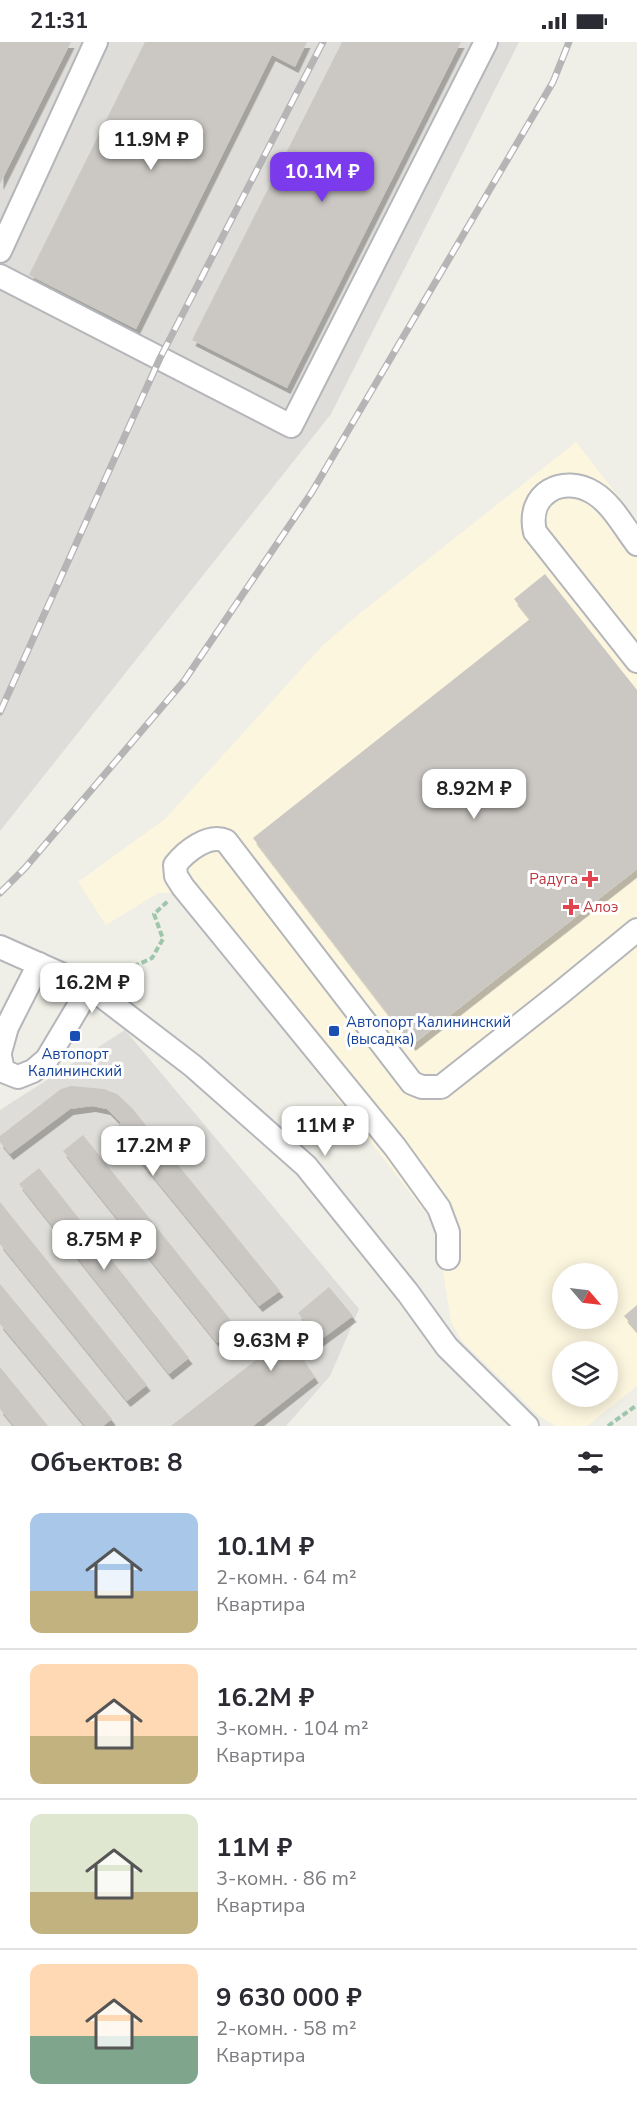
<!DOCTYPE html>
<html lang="ru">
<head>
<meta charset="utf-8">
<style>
  :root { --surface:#fff; --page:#f7f7f7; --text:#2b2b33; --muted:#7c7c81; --line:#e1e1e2; --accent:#7c3aed }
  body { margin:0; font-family:"Nunito Sans",sans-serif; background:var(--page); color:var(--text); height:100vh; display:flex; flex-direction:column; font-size:22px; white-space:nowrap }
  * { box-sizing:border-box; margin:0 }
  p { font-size:20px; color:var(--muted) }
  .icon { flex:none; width:33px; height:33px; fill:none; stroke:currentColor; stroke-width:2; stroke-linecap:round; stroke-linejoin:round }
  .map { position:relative; height:1384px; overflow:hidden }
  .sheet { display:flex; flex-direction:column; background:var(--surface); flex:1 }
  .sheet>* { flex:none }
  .needle { width:39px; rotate:118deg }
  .controls { position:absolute; left:552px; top:1221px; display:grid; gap:12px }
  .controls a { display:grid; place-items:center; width:66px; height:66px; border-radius:50%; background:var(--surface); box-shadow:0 3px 15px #0003; font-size:30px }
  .price { position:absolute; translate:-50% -51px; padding:0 14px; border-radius:12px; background:#fff; color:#222; font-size:20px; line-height:39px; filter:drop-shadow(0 2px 3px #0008) }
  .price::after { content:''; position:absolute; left:50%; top:36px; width:18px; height:14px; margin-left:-9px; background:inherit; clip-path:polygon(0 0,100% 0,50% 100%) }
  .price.on { background:var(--accent); color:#fff }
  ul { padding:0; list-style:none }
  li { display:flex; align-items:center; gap:18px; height:150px; padding:0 30px }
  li+li { border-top:2px solid var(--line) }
  li span { display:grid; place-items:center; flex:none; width:168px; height:120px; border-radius:12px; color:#555 }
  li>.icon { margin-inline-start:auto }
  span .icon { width:72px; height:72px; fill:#fffc; stroke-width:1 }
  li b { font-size:26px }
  h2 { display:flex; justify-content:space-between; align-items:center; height:72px; padding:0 30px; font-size:26px }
  .status { display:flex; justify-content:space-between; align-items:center; height:42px; padding:0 30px; background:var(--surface); direction:ltr }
  .status svg { height:16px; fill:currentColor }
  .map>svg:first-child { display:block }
  .commercial { fill:#fcf6df; fill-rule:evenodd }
  .industrial { fill:#deddd9 }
  .building { fill:#cbc8c4; filter:url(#shadow) }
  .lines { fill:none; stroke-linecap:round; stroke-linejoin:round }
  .minor-casing { stroke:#b4b6ba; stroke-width:26 }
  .path { stroke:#9ec6ab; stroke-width:4; stroke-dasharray:6 3; stroke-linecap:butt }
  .minor { stroke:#fff; stroke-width:22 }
  .rail-casing { stroke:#b5b5b6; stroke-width:7 }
  .rail { stroke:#fff; stroke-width:4.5; stroke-dasharray:14; stroke-linecap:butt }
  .health-dot { fill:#e0444e; stroke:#fff; stroke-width:2 }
  .transit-dot { fill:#1a4fb4; stroke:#fff; stroke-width:2 }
  .labels { text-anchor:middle; stroke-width:6; stroke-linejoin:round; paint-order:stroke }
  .health-label { font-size:15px; fill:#be3a42; stroke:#fff; text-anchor:end }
  .transit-label { font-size:15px; fill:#164399; stroke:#fff; text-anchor:start }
</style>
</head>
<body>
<div class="status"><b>21:31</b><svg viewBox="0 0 49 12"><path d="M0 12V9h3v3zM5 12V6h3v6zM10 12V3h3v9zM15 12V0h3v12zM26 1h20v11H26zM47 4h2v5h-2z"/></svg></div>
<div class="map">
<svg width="637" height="1384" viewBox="0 0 637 1384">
  <defs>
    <filter id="shadow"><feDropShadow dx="3.5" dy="6" stdDeviation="0" flood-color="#0004"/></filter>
  </defs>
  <rect width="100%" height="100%" fill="#efeee7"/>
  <path class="commercial" d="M 576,400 L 637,478 L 637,1344 L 587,1384 L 555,1384 L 538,1373 L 462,1299 L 451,1280 L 438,1197 L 431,1178 L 185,860 L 171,851 L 158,851 L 106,883 L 78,840 L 165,777 L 322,604 L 359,572 ZM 562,1232 L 608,1232 L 608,1276 L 562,1276 ZM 562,1310 L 608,1310 L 608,1354 L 562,1354 Z"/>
  <g class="industrial">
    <polygon points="0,0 519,0 331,372 0,789"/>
    <polygon points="125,988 359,1267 330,1334 286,1384 0,1384 0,1068"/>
  </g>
  <g class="building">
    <polygon points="0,0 71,0 0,142"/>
    <polygon points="145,0 307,0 295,25 272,13 136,287 29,233"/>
    <polygon points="342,0 461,0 287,346 192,298"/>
    <polygon points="545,532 637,648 637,827 412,1003 253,796 530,577 514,557"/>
    <polygon points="71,1044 104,1047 117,1052 132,1066 280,1249 259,1264 114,1087 121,1081 107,1067 92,1064 70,1067 10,1112 0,1100 0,1094 61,1047"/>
    <polygon points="83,1093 237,1286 217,1301 63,1109"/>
    <polygon points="39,1126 189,1316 169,1332 19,1142"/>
    <polygon points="0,1160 147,1343 127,1359 0,1202"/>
    <polygon points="0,1242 112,1377 103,1384 85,1384 0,1282"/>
    <polygon points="329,1245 353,1274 300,1313 315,1335 253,1384 171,1384 305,1280 298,1271"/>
    <polygon points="637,1263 637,1289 624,1274"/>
    <polygon points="0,1325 48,1384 14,1384 0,1367"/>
  </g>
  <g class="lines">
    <defs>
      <g id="minor">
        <polyline points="0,209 96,0"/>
        <polyline points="0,234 291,384 486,0"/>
        <path d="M 637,502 C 624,485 612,462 594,451 C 563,432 526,451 535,490 L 637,619"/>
        <polyline points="0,905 90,945 193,1024 306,1124 408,1251 447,1305 527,1384"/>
        <polyline points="0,1010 7,985 39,922"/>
        <polyline points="0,1014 3,1029 18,1035 33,1029 47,1017 90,945"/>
        <path d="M 448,1216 L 448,1190 L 439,1166 L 395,1105 L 183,845 L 176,834 L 175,823 C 186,809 209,791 226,799 L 412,1041 L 422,1045 L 441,1045 L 559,952 L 637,888"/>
      </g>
    </defs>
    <use href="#minor" class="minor-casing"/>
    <g class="path">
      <polyline points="109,936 152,916 163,897 154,872 168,859"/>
      <polyline points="608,1384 637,1363"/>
    </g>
    <use href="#minor" class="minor"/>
    <defs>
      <g id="rail">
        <polyline points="0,670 160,316 323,0"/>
        <polyline points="0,851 25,826 184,639 312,450 553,40 569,0"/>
      </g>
    </defs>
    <use href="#rail" class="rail-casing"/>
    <use href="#rail" class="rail"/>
  </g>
  <g class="health-dot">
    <path d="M587 828h6v6h6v6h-6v6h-6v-6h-6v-6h6z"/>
    <path d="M568 856h6v6h6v6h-6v6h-6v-6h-6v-6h6z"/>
  </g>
  <g class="transit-dot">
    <rect x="328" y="983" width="12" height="12" rx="3"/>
    <rect x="69" y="988" width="12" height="12" rx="3"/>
  </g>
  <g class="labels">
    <g class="health-label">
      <text x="578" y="842">Радуга</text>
      <text x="583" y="870" text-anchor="start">Алоэ</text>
    </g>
    <g class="transit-label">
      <text x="346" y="985">Автопорт Калининский<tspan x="346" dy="17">(высадка)</tspan></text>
      <text x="75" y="1017" text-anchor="middle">Автопорт<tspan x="75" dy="17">Калининский</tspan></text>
    </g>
  </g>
</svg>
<div class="controls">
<a><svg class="needle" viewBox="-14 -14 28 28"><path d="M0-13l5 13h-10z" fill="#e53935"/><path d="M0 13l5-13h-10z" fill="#7c7c81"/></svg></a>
<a><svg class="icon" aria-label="layers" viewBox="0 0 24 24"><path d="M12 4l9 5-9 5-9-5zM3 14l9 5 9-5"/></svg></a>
</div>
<b class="price" style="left:151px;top:129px">11.9M ₽</b>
<b class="price on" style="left:322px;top:161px">10.1M ₽</b>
<b class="price" style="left:474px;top:778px">8.92M ₽</b>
<b class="price" style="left:92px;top:972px">16.2M ₽</b>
<b class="price" style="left:325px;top:1115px">11M ₽</b>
<b class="price" style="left:153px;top:1135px">17.2M ₽</b>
<b class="price" style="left:104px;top:1229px">8.75M ₽</b>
<b class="price" style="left:271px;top:1330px">9.63M ₽</b>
</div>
<section class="sheet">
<h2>Объектов: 8<svg class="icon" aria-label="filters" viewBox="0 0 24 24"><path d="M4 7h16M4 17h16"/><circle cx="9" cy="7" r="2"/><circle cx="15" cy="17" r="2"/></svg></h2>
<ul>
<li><span style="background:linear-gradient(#a9c7e8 65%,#c2b280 0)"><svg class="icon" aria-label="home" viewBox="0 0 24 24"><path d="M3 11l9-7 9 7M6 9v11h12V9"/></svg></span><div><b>10.1M ₽</b><p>2-комн. · 64 m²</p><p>Квартира</p></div></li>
<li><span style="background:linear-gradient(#ffd9b3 60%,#c2b280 0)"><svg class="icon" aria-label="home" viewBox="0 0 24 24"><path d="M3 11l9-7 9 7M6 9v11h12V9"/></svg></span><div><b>16.2M ₽</b><p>3-комн. · 104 m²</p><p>Квартира</p></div></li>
<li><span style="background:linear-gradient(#dfe7d0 65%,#c2b280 0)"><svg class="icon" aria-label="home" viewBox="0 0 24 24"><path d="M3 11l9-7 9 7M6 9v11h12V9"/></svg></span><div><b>11M ₽</b><p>3-комн. · 86 m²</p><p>Квартира</p></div></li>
<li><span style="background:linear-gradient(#ffd9b3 60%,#7fa58c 0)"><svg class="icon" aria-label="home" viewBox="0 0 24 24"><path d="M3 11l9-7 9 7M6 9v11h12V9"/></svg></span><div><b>9 630 000 ₽</b><p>2-комн. · 58 m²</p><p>Квартира</p></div></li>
</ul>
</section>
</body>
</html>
